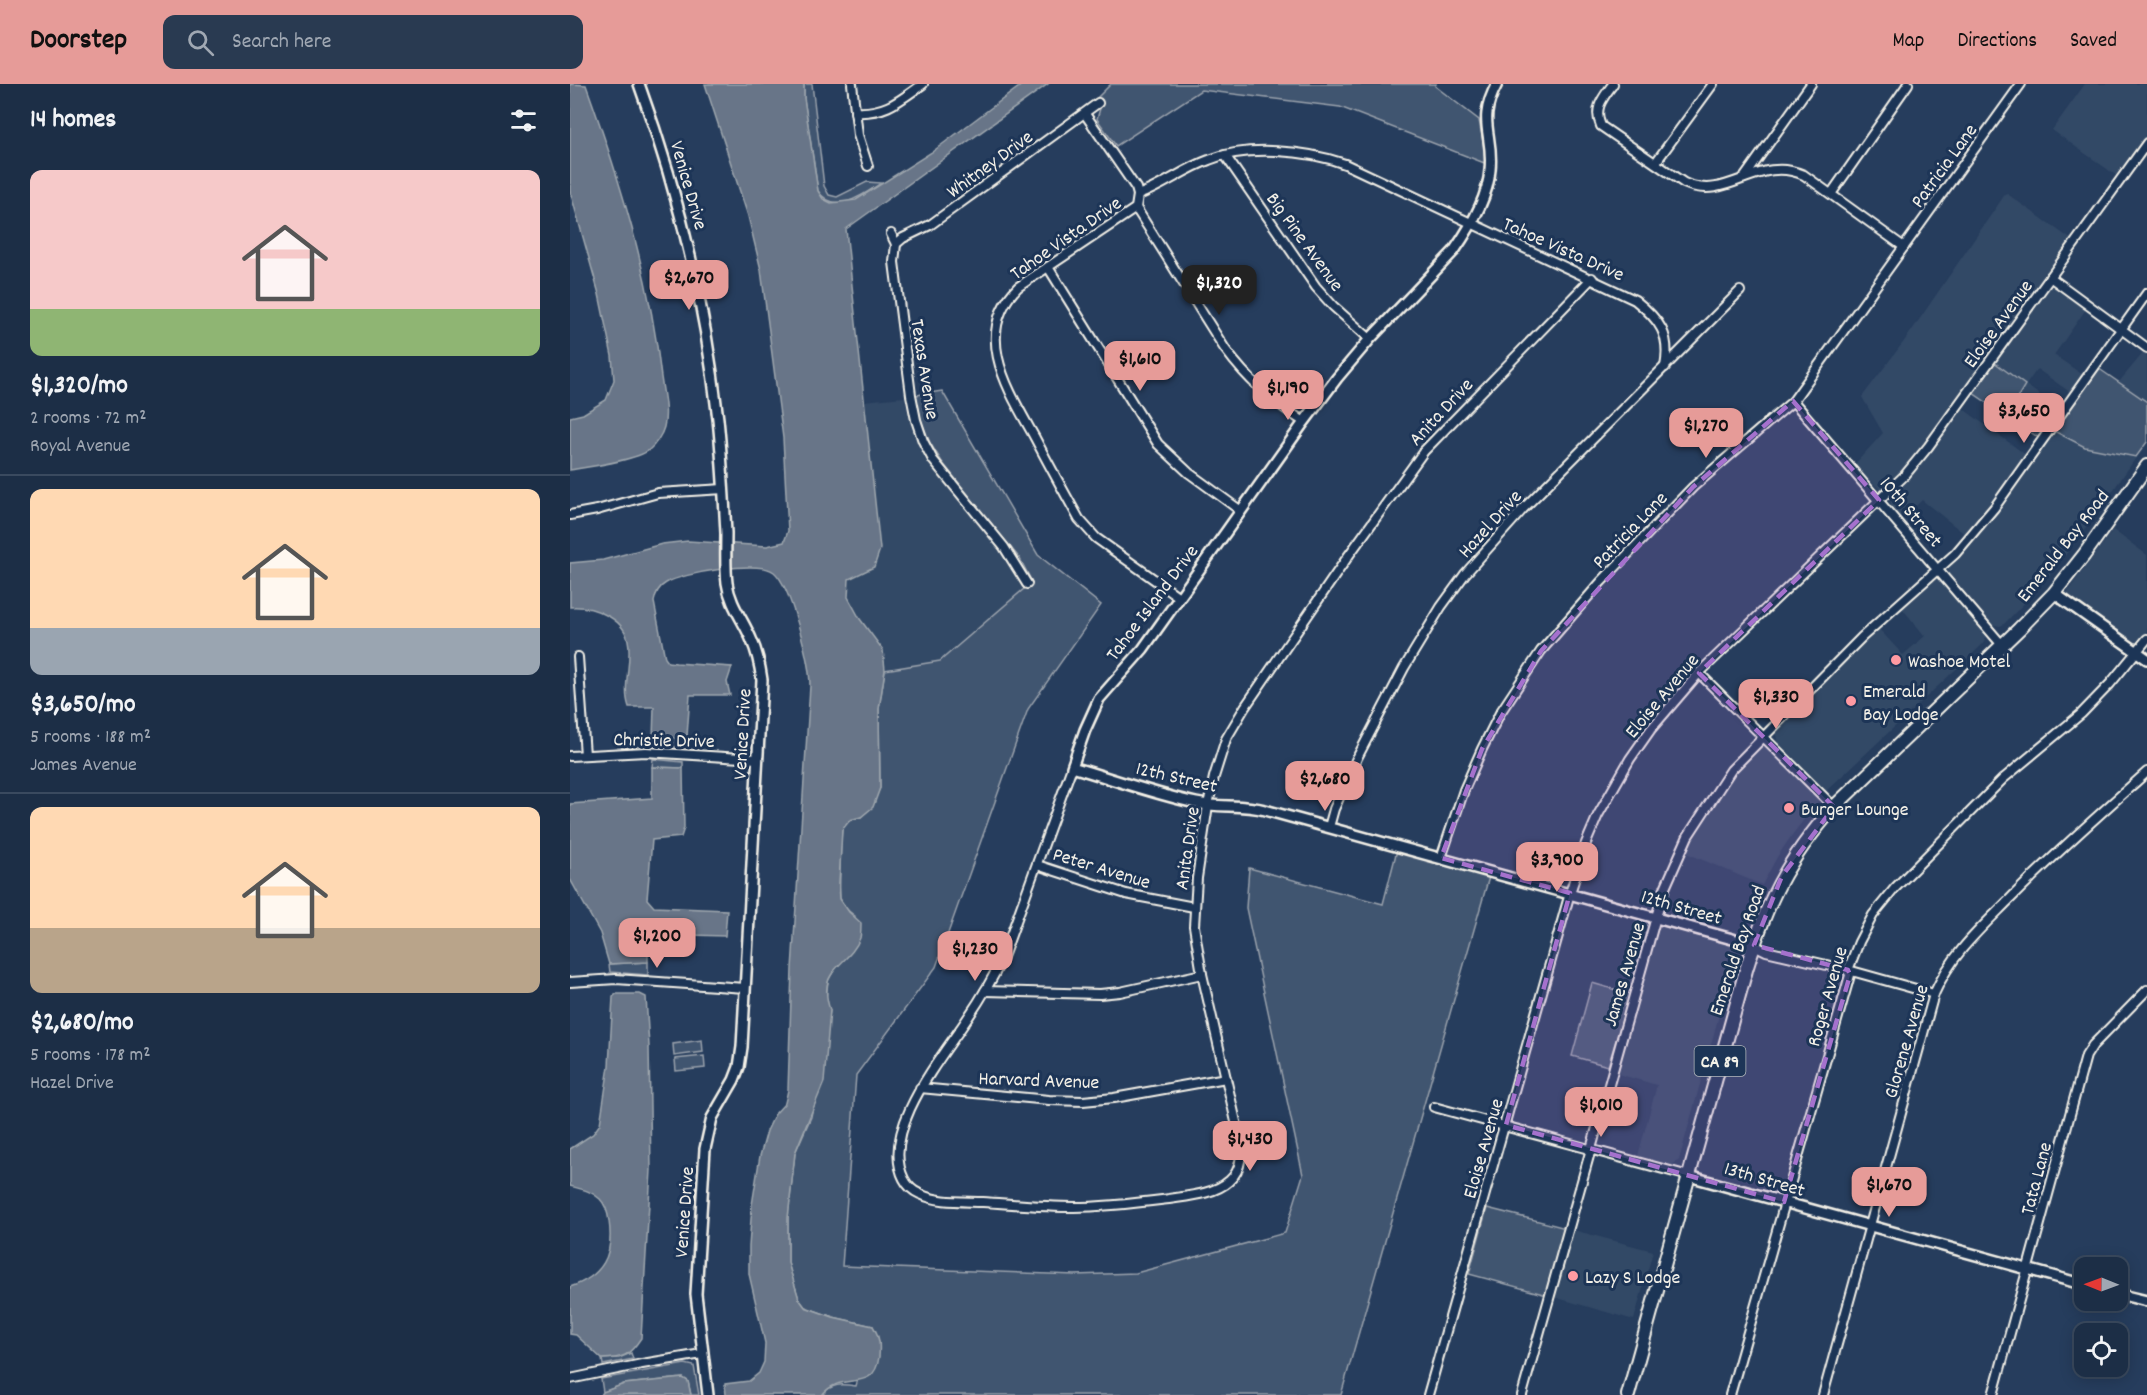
<!DOCTYPE html>
<html lang="en">
<head>
<meta charset="utf-8">
<style>
  :root { --surface:#1c2e46; --page:#293a51; --text:#f1f3f6; --muted:#a0a8b3; --line:#3a4a5f; --accent:#e69b98 }
  body { margin:0; font-family:Dekko,sans-serif; background:var(--page); color:var(--text); height:100vh; display:flex; flex-direction:column; font-size:22px; white-space:nowrap }
  * { box-sizing:border-box; margin:0 }
  p { font-size:20px; color:var(--muted) }
  .icon { flex:none; width:33px; height:33px; fill:none; stroke:currentColor; stroke-width:2; stroke-linecap:round; stroke-linejoin:round }
  .map { position:relative; flex:1; overflow:hidden }
  .details { display:flex; flex-direction:column; background:var(--surface); width:570px }
  .details>* { flex:none }
  .needle { width:39px; rotate:271deg }
  .fabs { position:absolute; left:1504px; top:1173px; display:grid; gap:12px }
  .fabs a { display:grid; place-items:center; width:54px; height:54px; border-radius:12px; background:var(--surface); box-shadow:0 3px 15px #0003,0 0 0 2px var(--line); font-size:30px }
  .price { position:absolute; translate:-50% -51px; padding:0 14px; border-radius:12px; background:var(--accent); color:#111; font-size:20px; line-height:39px; filter:drop-shadow(0 2px 3px #0008) }
  .price::after { content:''; position:absolute; left:50%; top:36px; width:18px; height:14px; margin-left:-9px; background:inherit; clip-path:polygon(0 0,100% 0,50% 100%) }
  .price.current { background:#222; color:#fff }
  ul { padding:0; list-style:none }
  li { display:grid; align-content:center; gap:12px; height:318px; padding:0 30px }
  li+li { border-top:2px solid var(--line) }
  li span { display:grid; place-items:center; height:186px; border-radius:12px; color:#555 }
  li>.icon { margin-inline-start:auto }
  span .icon { width:108px; height:108px; fill:#fffc; stroke-width:1 }
  li b { font-size:26px }
  h2 { display:flex; justify-content:space-between; align-items:center; height:72px; padding:0 30px; font-size:26px }
  header { display:flex; align-items:center; gap:36px; box-sizing:border-box; height:84px; padding:0 30px; background:var(--accent); color:#111 }
  header strong { font-size:28px }
  nav { display:flex; gap:33px; margin-inline-start:auto; font-size:21px }
  .search { width:420px; height:54px; background:var(--page); display:flex; align-items:center; gap:15px; box-sizing:border-box; padding:0 21px; border-radius:12px; color:var(--muted); font-size:22px }
  main { display:flex; flex:1; min-height:0 }
  .map>svg:first-child { display:block }
  .built { fill:#334966 }
  .green { fill:#40546f; stroke:#9aa2ac; stroke-width:1.5 }
  .water { fill:#677588; stroke:#9fa7ae; stroke-width:1.5 }
  .lines { fill:none; stroke-linecap:round; stroke-linejoin:round }
  .minor-casing { stroke:#f4f1e8; stroke-width:12 }
  .tertiary-casing { stroke:#f4f1e8; stroke-width:14 }
  .primary-casing { stroke:#f4f1e8; stroke-width:16 }
  .minor { stroke:#1d3557; stroke-width:8 }
  .tertiary { stroke:#1d3557; stroke-width:9 }
  .primary { stroke:#1d3557; stroke-width:12 }
  .marked { fill:#a571cd; fill-opacity:0.2; stroke:#a571cd; stroke-width:4.5; stroke-dasharray:12 8; stroke-linejoin:round }
  .poi-dot { fill:#ff9aa2; stroke:#1d3557; stroke-width:2 }
  .labels { text-anchor:middle; stroke-width:6; stroke-linejoin:round; paint-order:stroke }
  .shield { fill:#1d3557; stroke:#b4b9bc; stroke-width:1.5 }
  .shield-label { font-size:18px; font-weight:bold; fill:#f4f1e8 }
  .street-label { font-size:20px; fill:#f4f1e8; stroke:#1d3557 }
  .poi-label { font-size:20px; fill:#f4f1e8; stroke:#1d3557; text-anchor:start }
</style>
</head>
<body>
<header>
<strong>Doorstep</strong>
<div class="search"><svg class="icon" aria-label="search" viewBox="0 0 24 24"><circle cx="10" cy="10" r="6"/><path d="M15 15l6 6"/></svg>Search here</div>
<nav><a>Map</a><a>Directions</a><a>Saved</a></nav>
</header>
<main>
<section class="details">
<h2>14 homes<svg class="icon" aria-label="filters" viewBox="0 0 24 24"><path d="M4 7h16M4 17h16"/><circle cx="9" cy="7" r="2"/><circle cx="15" cy="17" r="2"/></svg></h2>
<ul>
<li><span style="background:linear-gradient(#f6c9c9 75%,#8fb573 0)"><svg class="icon" aria-label="home" viewBox="0 0 24 24"><path d="M3 11l9-7 9 7M6 9v11h12V9"/></svg></span><div><b>$1,320/mo</b><p>2 rooms · 72 m²</p><p>Royal Avenue</p></div></li>
<li><span style="background:linear-gradient(#ffd9b3 75%,#9aa5b1 0)"><svg class="icon" aria-label="home" viewBox="0 0 24 24"><path d="M3 11l9-7 9 7M6 9v11h12V9"/></svg></span><div><b>$3,650/mo</b><p>5 rooms · 188 m²</p><p>James Avenue</p></div></li>
<li><span style="background:linear-gradient(#ffd9b3 65%,#b9a48a 0)"><svg class="icon" aria-label="home" viewBox="0 0 24 24"><path d="M3 11l9-7 9 7M6 9v11h12V9"/></svg></span><div><b>$2,680/mo</b><p>5 rooms · 178 m²</p><p>Hazel Drive</p></div></li>
</ul>
</section>
<div class="map">
<svg width="1577" height="1311" viewBox="0 0 1577 1311">
  <rect width="100%" height="100%" fill="#263d5d"/>
  <filter id="ink" filterUnits="userSpaceOnUse"><feTurbulence type="fractalNoise" baseFrequency=".0167" numOctaves="2"/><feDisplacementMap in="SourceGraphic" scale="12" xChannelSelector="R" yChannelSelector="G"/><feConvolveMatrix kernelMatrix="1 2 1 2 8 2 1 2 1" color-interpolation-filters="sRGB"/></filter>
  <g filter="url(#ink)">
    <g class="built">
      <polygon points="1515,0 1577,0 1577,50 1547,92 1482,46"/>
      <polygon points="1436,109 1502,156 1353,361 1321,399 1314,405 1309,405 1284,381 1313,349 1292,313 1338,252"/>
      <polygon points="1481,202 1516,225 1484,271 1513,291 1500,308 1467,285 1456,301 1489,325 1479,339 1445,316 1455,301 1424,278 1474,207"/>
      <polygon points="1574,268 1577,270 1577,358 1520,439 1471,502 1434,540 1430,542 1420,540 1379,492 1378,484 1424,431 1528,284 1549,298"/>
      <polygon points="334,313 344,351 356,376 426,461 453,506 370,577 315,586 313,566 290,535 278,513 279,495 304,483 310,465 294,317"/>
      <polygon points="1392,324 1456,371 1420,422 1396,451 1352,416 1332,436 1321,422 1320,414 1351,380"/>
      <polygon points="1543,446 1577,471 1577,552 1567,566 1495,511"/>
      <polygon points="1365,494 1369,494 1415,548 1415,558 1256,707 1208,658 1205,648 1308,544 1333,571 1355,552 1331,523 1360,495"/>
      <polygon points="1192,662 1196,662 1200,665 1249,716 1222,751 1207,773 1192,801 1114,768 1143,718 1166,686"/>
      <polygon points="1091,840 1166,861 1165,864 1167,866 1109,1076 1102,1081 1068,1072 1087,1001 1048,990 1088,844"/>
      <polygon points="1003,1146 1083,1167 1064,1236 984,1213"/>
    </g>
    <g class="green">
      <path d="M 234,0 L 242,0 L 254,102 L 259,111 L 267,113 L 297,98 L 311,99 C 293,111 265,132 248,107 L 234,14 Z"/>
      <polygon points="541,0 866,0 865,2 909,36 917,80 770,23 631,6 546,62 527,35 531,21 527,14"/>
      <polygon points="1424,278 1455,301 1446,316 1479,339 1469,354 1403,309"/>
      <polygon points="1528,284 1577,318 1577,358 1566,373 1515,363 1484,347"/>
      <path d="M 372,307 L 468,471 L 531,521 L 458,625 L 366,883 L 286,991 L 272,1182 L 505,1191 L 566,1189 L 715,1149 L 733,1091 L 676,824 L 679,784 L 813,820 L 827,766 L 919,793 L 771,1311 L 252,1311 C 262,1299 271,1300 286,1302 L 303,1242 L 263,1233 L 235,1223 L 229,1215 L 218,1179 L 218,1134 L 225,1069 L 241,1033 L 260,927 L 256,915 L 258,897 L 266,883 L 281,867 L 285,832 C 279,828 272,821 270,814 C 269,809 271,749 272,746 C 275,737 283,735 291,733 L 310,704 L 309,625 L 315,586 L 370,577 L 462,498 L 450,475 L 372,378 L 360,359 L 351,336 L 346,311 Z"/>
      <polygon points="117,652 115,663 83,662 83,655 94,656"/>
      <polygon points="83,675 113,678 113,684 82,683"/>
      <polygon points="78,878 78,891 40,888 39,880"/>
      <polygon points="1022,899 1060,910 1038,982 1002,972"/>
      <polygon points="132,956 133,968 104,972 103,960"/>
      <polygon points="134,972 135,984 106,987 105,975"/>
      <polygon points="917,1124 996,1144 977,1211 899,1190"/>
      <polygon points="61,1269 63,1275 33,1281 32,1275 49,1274"/>
      <polygon points="115,1280 124,1282 129,1311 121,1311 118,1298 113,1294 54,1300 33,1308 31,1295"/>
    </g>
    <g class="water">
      <path d="M 0,0 L 16,1 C 50,96 80,192 91,293 C 93,308 98,328 94,343 C 92,351 85,361 79,366 C 68,376 17,383 0,386 L 0,333 L 13,330 L 36,316 L 44,296 L 42,272 L 29,210 L 0,107 Z"/>
      <path d="M 135,0 L 234,0 L 234,14 L 248,107 L 253,115 L 261,119 L 286,116 L 362,68 L 453,0 L 478,0 L 276,145 L 310,465 L 304,483 L 279,495 L 278,513 L 290,535 L 313,566 L 315,586 L 309,625 L 310,704 L 303,723 L 291,733 L 280,736 L 272,746 L 269,799 L 270,815 L 279,828 L 291,839 C 291,843 291,850 290,854 C 279,883 246,883 260,926 L 254,998 L 225,1069 L 218,1134 L 218,1179 L 229,1215 L 235,1223 L 263,1233 L 303,1242 C 310,1253 310,1261 309,1273 C 304,1311 272,1285 252,1311 L 156,1311 L 155,1300 L 179,1297 L 189,1289 L 194,1278 L 195,1259 L 179,1190 L 179,1163 L 182,1121 L 190,1072 L 197,1047 L 205,1030 L 215,1019 L 218,1006 L 222,885 L 240,602 C 240,579 221,502 204,488 C 189,476 112,489 96,499 C 89,503 85,511 84,518 L 95,574 L 98,578 L 106,579 L 162,583 L 157,598 L 160,611 L 120,611 L 117,652 L 94,656 L 83,655 L 84,623 L 59,623 C 48,592 78,551 36,531 C 25,525 12,522 0,523 L 0,479 L 33,476 L 92,460 L 118,457 L 197,462 L 214,458 L 218,447 L 213,354 L 191,186 L 178,132 Z"/>
      <polygon points="82,683 113,684 114,744 111,753 82,756 77,815 84,823 157,826 155,852 82,850 78,855 78,878 39,880 30,849 0,795 0,720 82,714"/>
      <path d="M 46,910 L 70,910 L 76,913 L 79,962 L 81,1086 L 71,1254 C 59,1272 54,1274 32,1275 L 6,1251 L 0,1250 L 0,1203 C 33,1192 44,1171 39,1137 C 38,1130 35,1120 30,1115 C 22,1107 11,1105 0,1102 L 0,1065 L 23,1050 L 30,1040 L 39,982 L 43,913 Z"/>
      <polygon points="113,1294 118,1297 121,1311 31,1311 33,1308 54,1300"/>
    </g>
    <g class="lines">
      <defs>
        <g id="minor">
          <polyline points="282,0 288,51 298,82"/>
          <path d="M 1043,0 C 1033,14 1023,24 1031,42 L 1114,99 C 1158,119 1188,70 1234,91 L 1334,163"/>
          <path d="M 285,28 C 315,30 329,17 353,0"/>
          <polyline points="515,30 566,104 568,111"/>
          <polyline points="655,71 746,203 763,222 800,255"/>
          <polyline points="1086,78 1143,0"/>
          <polyline points="1174,94 1241,0"/>
          <polyline points="1261,110 1338,0"/>
          <path d="M 566,124 L 655,265 C 679,298 701,315 734,338"/>
          <polyline points="321,150 326,160 324,178 341,311 346,336 353,357 363,376 434,463 457,500"/>
          <polyline points="326,160 333,154 360,141 528,19"/>
          <polyline points="478,183 588,360 619,389 671,427"/>
          <polyline points="1480,193 1577,264"/>
          <polyline points="1223,317 1432,561"/>
          <polyline points="0,431 27,426 88,409 154,405"/>
          <path d="M 609,513 L 526,454 L 509,435 C 494,408 479,381 465,354 C 439,307 401,250 448,203 L 566,124 L 568,111 C 593,102 614,85 639,76 C 677,61 737,66 775,80 L 1065,216 C 1090,236 1101,251 1095,283"/>
          <polyline points="8,573 15,671"/>
          <polyline points="1129,589 1264,723"/>
          <polyline points="0,672 76,668 187,675"/>
          <path d="M 502,683 L 433,873 C 423,894 412,913 399,932 C 374,971 309,1046 334,1095 C 337,1101 343,1107 350,1110 C 368,1119 393,1117 413,1118 C 443,1120 474,1123 504,1123 C 536,1123 567,1119 599,1115 C 618,1112 645,1110 659,1097 C 673,1085 672,1067 669,1051 L 632,890 L 624,842 L 627,794 L 638,721 L 644,693 L 656,655 L 675,623 L 779,471 L 854,367 L 1022,194"/>
          <polyline points="759,743 764,725 787,674 834,584 871,523 895,490 953,425 1170,207"/>
          <polyline points="871,774 894,706 912,665 930,629 971,567 1031,498 1123,403 1223,317 1451,0"/>
          <polyline points="467,781 556,810 624,823"/>
          <polyline points="1184,861 1196,867 1278,886 1364,910"/>
          <polyline points="0,898 46,895 175,904"/>
          <polyline points="415,907 530,910 550,908 632,890"/>
          <polyline points="350,1004 479,1016 513,1017 544,1014 656,994"/>
          <polyline points="864,1023 1119,1092"/>
          <polyline points="0,1295 72,1280 132,1270"/>
          <polyline points="858,1311 1000,809 1016,759 1028,731 1060,675 1081,645 1129,589 1335,391 1358,363 1577,59"/>
          <polyline points="952,1311 1086,833 1095,804 1118,752 1161,686 1292,553 1385,470 1424,424 1577,209"/>
          <polyline points="1160,1311 1280,891 1278,886 1289,858 1303,831 1325,804 1433,695 1511,630 1540,600 1577,555"/>
          <path d="M 1253,1311 L 1364,910 C 1382,870 1408,847 1438,817 C 1482,772 1530,730 1577,688"/>
          <polyline points="1423,1311 1516,972 1523,961 1577,906"/>
        </g>
        <g id="tertiary">
          <path d="M 69,0 C 109,109 135,220 148,335 C 152,373 154,411 156,449 C 156,465 155,483 157,499 C 160,521 174,537 182,557 C 188,570 190,582 192,596 L 172,963 L 169,983 L 164,996 L 142,1034 L 135,1065 L 126,1210 L 138,1311"/>
          <path d="M 927,0 C 906,39 924,49 920,86 C 918,114 900,144 884,167 L 800,255 L 767,294 L 734,338 L 573,565 L 529,615 L 515,646 L 502,683 C 543,695 584,710 626,719 C 649,724 672,720 695,726 L 1184,861"/>
          <polyline points="1484,509 1577,575"/>
          <polyline points="1119,1092 1515,1201"/>
          <polyline points="1548,1210 1577,1217"/>
        </g>
        <path id="primary" d="M 1058,1311 L 1176,886 C 1197,817 1216,777 1264,723 L 1449,545 L 1484,509 L 1514,471 L 1577,382"/>
      </defs>
      <use href="#minor" class="minor-casing"/>
      <use href="#tertiary" class="tertiary-casing"/>
      <use href="#primary" class="primary-casing"/>
      <use href="#minor" class="minor"/>
      <use href="#tertiary" class="tertiary"/>
      <use href="#primary" class="primary"/>
    </g>
  </g>
  <path class="marked" d="M 1223,317 L 1309,416 L 1129,589 L 1264,723 L 1212,792 L 1184,861 L 1278,886 L 1280,891 L 1214,1118 L 936,1041 L 1000,809 L 871,774 L 912,665 L 971,567 L 1123,403 Z"/>
  <g class="poi-dot">
    <circle cx="1326" cy="576" r="6"/>
    <circle cx="1281" cy="617" r="6"/>
    <circle cx="1219" cy="724" r="6"/>
    <circle cx="1003" cy="1192" r="6"/>
  </g>
  <g class="labels">
    <rect class="shield" x="1124.5" y="962" width="51" height="30" rx="4.5"/>
    <g class="shield-label">
      <text x="1150" y="983">CA 89</text>
    </g>
    <g class="street-label">
      <text transform="translate(419 79) rotate(-36)" y="7">Whitney Drive</text>
      <text transform="translate(1373 81) rotate(-54)" y="7">Patricia Lane</text>
      <text transform="translate(120 101) rotate(74)" y="7">Venice Drive</text>
      <text transform="translate(495 153) rotate(-35)" y="7">Tahoe Vista Drive</text>
      <text transform="translate(736 157) rotate(54)" y="7">Big Pine Avenue</text>
      <text transform="translate(994 164) rotate(24)" y="7">Tahoe Vista Drive</text>
      <text transform="translate(1427 239) rotate(-54)" y="7">Eloise Avenue</text>
      <text transform="translate(356 285) rotate(81)" y="7">Texas Avenue</text>
      <text transform="translate(870 327) rotate(-47)" y="7">Anita Drive</text>
      <text transform="translate(1342 427) rotate(50)" y="7">10th Street</text>
      <text transform="translate(919 439) rotate(-48)" y="7">Hazel Drive</text>
      <text transform="translate(1059 445) rotate(-46)" y="7">Patricia Lane</text>
      <text transform="translate(1492 461) rotate(-52)" y="7">Emerald Bay Road</text>
      <text transform="translate(581 518) rotate(-53)" y="7">Tahoe Island Drive</text>
      <text transform="translate(1091 611) rotate(-50)" y="7">Eloise Avenue</text>
      <text transform="translate(171 650) rotate(-87)" y="7">Venice Drive</text>
      <text transform="translate(94 655) rotate(1)" y="7">Christie Drive</text>
      <text transform="translate(607 692) rotate(13)" y="7">12th Street</text>
      <text transform="translate(616 764) rotate(-82)" y="7">Anita Drive</text>
      <text transform="translate(532 783) rotate(17)" y="7">Peter Avenue</text>
      <text transform="translate(1112 822) rotate(16)" y="7">12th Street</text>
      <text transform="translate(1166 866) rotate(-71)" y="7">Emerald Bay Road</text>
      <text transform="translate(1053 890) rotate(-74)" y="7">James Avenue</text>
      <text transform="translate(1256 912) rotate(-74)" y="7">Roger Avenue</text>
      <text transform="translate(1335 957) rotate(-74)" y="7">Glorene Avenue</text>
      <text transform="translate(469 995) rotate(2)" y="7">Harvard Avenue</text>
      <text transform="translate(912 1064) rotate(-74)" y="7">Eloise Avenue</text>
      <text transform="translate(1195 1094) rotate(16)" y="7">13th Street</text>
      <text transform="translate(1465 1094) rotate(-75)" y="7">Tata Lane</text>
      <text transform="translate(113 1128) rotate(-86)" y="7">Venice Drive</text>
    </g>
    <g class="poi-label">
      <text x="1338" y="583">Washoe Motel</text>
      <text x="1293" y="613">Emerald<tspan x="1293" dy="23">Bay Lodge</tspan></text>
      <text x="1231" y="731">Burger Lounge</text>
      <text x="1015" y="1199">Lazy S Lodge</text>
    </g>
  </g>
</svg>
<div class="fabs">
<a><svg class="needle" viewBox="-14 -14 28 28"><path d="M0-13l5 13h-10z" fill="#e53935"/><path d="M0 13l5-13h-10z" fill="#a0a8b3"/></svg></a>
<a><svg class="icon" aria-label="locate" viewBox="0 0 24 24"><circle cx="12" cy="12" r="6"/><path d="M12 2v4M12 18v4M2 12h4M18 12h4"/></svg></a>
</div>
<b class="price" style="left:119px;top:227px">$2,670</b>
<b class="price current" style="left:649px;top:232px">$1,320</b>
<b class="price" style="left:570px;top:308px">$1,610</b>
<b class="price" style="left:718px;top:337px">$1,190</b>
<b class="price" style="left:1454px;top:360px">$3,650</b>
<b class="price" style="left:1136px;top:375px">$1,270</b>
<b class="price" style="left:1206px;top:646px">$1,330</b>
<b class="price" style="left:755px;top:728px">$2,680</b>
<b class="price" style="left:987px;top:809px">$3,900</b>
<b class="price" style="left:87px;top:885px">$1,200</b>
<b class="price" style="left:405px;top:898px">$1,230</b>
<b class="price" style="left:1031px;top:1054px">$1,010</b>
<b class="price" style="left:680px;top:1088px">$1,430</b>
<b class="price" style="left:1319px;top:1134px">$1,670</b>
</div>
</main>
</body>
</html>
